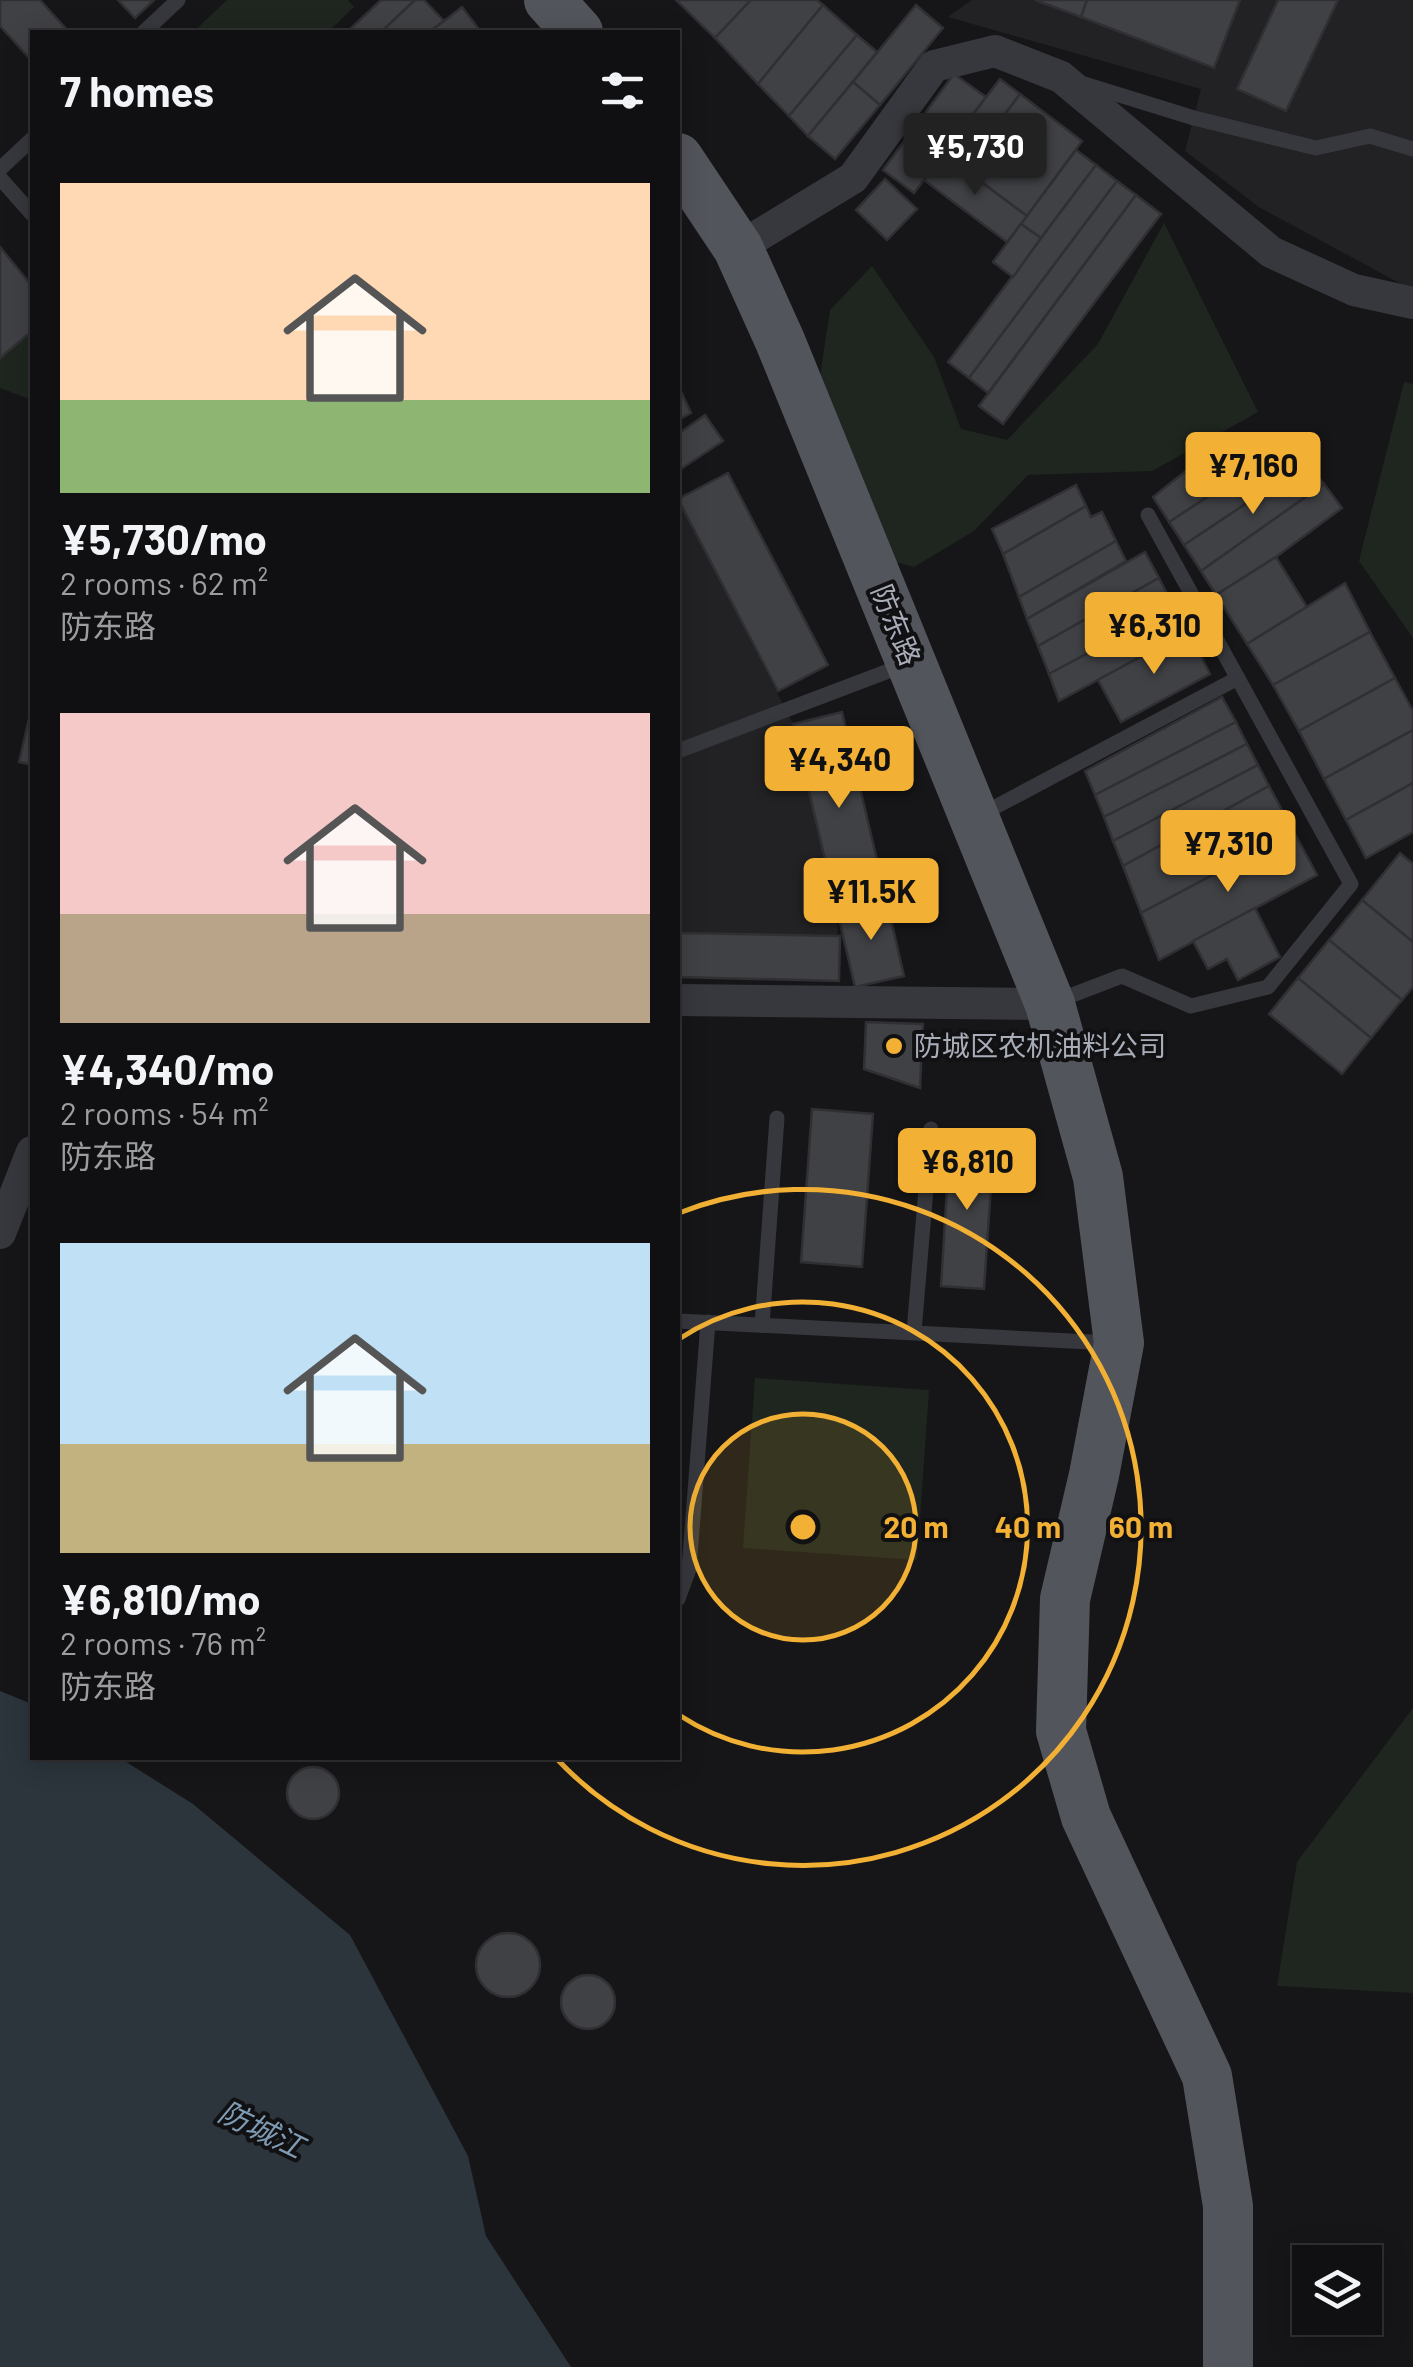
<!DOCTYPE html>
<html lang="en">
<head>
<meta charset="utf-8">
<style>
  :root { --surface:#101012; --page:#19191b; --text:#f1f3f6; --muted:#9c9d9f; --line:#303032; --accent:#f2b134 }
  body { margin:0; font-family:Barlow,"Noto Sans SC",sans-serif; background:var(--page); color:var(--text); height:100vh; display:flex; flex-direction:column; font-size:38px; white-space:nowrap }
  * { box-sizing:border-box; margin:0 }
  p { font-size:32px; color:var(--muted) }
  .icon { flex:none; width:55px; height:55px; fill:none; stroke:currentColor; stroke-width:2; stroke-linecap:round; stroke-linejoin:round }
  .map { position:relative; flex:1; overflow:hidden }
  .sheet { position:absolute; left:30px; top:30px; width:650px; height:1730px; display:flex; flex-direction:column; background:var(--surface); border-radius:0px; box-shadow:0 5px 25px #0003,0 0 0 2px var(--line) }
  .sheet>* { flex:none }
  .tools { position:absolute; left:1292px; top:2245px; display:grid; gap:20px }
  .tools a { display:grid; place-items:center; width:90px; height:90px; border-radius:0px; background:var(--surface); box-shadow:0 5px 25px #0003,0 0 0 2px var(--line); font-size:50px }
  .price { position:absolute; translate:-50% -85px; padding:0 22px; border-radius:10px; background:var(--accent); color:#111; font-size:32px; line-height:65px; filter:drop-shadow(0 2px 5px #0008) }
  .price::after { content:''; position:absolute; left:50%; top:60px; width:30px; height:22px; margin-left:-15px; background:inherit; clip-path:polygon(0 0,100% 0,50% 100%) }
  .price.active { background:#222; color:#fff }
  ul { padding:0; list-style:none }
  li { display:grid; align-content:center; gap:20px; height:530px; padding:0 30px }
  li span { display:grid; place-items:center; height:310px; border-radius:0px; color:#555 }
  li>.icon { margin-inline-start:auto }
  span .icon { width:180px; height:180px; fill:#fffc; stroke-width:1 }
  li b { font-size:42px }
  h2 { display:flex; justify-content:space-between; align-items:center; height:120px; padding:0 30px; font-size:42px }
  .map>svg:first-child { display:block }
  .built { fill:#222225 }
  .green { fill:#1e261f }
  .water { fill:#2c353c }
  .building { fill:#404145; stroke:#303034; stroke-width:2.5 }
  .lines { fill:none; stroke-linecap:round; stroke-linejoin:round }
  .lane { stroke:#37383d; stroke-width:15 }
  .street { stroke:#37383d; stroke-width:32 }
  .primary { stroke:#53555c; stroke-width:50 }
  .ring { fill:none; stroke:#f2b134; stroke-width:5 }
  .poi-dot { fill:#f2b134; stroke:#111113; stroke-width:4 }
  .labels { text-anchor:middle; stroke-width:8; stroke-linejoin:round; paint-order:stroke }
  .street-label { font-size:28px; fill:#a8adb8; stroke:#111113 }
  .poi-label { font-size:28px; fill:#a8adb8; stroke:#111113; text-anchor:start }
  .water-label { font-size:30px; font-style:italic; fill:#7f9bb3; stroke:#111113 }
  .centre { fill:#f2b134; stroke:#111113; stroke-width:5 }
  .ring-label { font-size:30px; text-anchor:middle; font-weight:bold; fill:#f2b134; stroke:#111113; stroke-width:8; stroke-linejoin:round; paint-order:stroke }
</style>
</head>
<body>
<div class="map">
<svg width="1413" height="2367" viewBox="0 0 1413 2367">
  <rect width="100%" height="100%" fill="#161618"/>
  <g class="built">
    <polygon points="972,0 1413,0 1413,287 1401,284 1259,207 1185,151 1201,89 948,17"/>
    <polygon points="678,499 793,724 837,910 839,981 678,977"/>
  </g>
  <g class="green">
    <polygon points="227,0 348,0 354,7 328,32 193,32"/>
    <polygon points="1164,223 1258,412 1152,471 1028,475 974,531 914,567 885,559 819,383 830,310 872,266 934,357 961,429 1007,440 1098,344"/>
    <polygon points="32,331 32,400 0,388 0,358"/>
    <polygon points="1404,382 1413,384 1413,638 1359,561"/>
    <polygon points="755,1378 929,1390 917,1560 743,1548"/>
    <polygon points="1413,1708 1413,1993 1277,1986 1297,1862"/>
  </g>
  <polygon class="water" points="0,1691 32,1704 32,1758 120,1758 193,1804 350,1935 468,2156 486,2236 571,2367 0,2367"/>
  <g class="building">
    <polygon points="0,0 40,0 69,32 32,32 32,61 0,26"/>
    <polygon points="118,0 154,0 135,18"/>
    <polygon points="381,0 415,0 381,32 347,32"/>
    <polygon points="415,0 424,0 444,21 429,32 381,32"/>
    <polygon points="676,0 751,0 715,38"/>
    <polygon points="751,0 817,0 823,5 758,84 715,38"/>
    <polygon points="1035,0 1087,0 1081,17"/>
    <polygon points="1087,0 1240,0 1214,68 1081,17"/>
    <polygon points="1278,0 1338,0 1286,111 1237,89"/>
    <polygon points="823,5 857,35 789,116 758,84"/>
    <polygon points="916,5 943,28 880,105 853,82"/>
    <polygon points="462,7 481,32 429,32 444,21"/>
    <polygon points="857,35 877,52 808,136 789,116"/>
    <polygon points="954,74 986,97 914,193 883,170"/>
    <polygon points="1000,79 1020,94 964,169 943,154"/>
    <polygon points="853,82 880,105 835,159 808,136"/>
    <polygon points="1020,94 1082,141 1027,216 964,169"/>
    <polygon points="1076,150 1096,165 1041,238 1021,224"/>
    <polygon points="943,154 1027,216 1007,242 924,180"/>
    <polygon points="1096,165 1117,181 969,378 948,362"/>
    <polygon points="885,179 917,209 887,240 856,210"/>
    <polygon points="1117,181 1136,195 988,393 969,378"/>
    <polygon points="1136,195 1161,214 1003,424 979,406"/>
    <polygon points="1021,224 1041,238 1013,277 993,262"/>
    <polygon points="0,247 32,286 32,331 0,358"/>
    <polygon points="678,385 691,413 678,420"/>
    <polygon points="705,415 723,441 678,471 678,434"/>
    <polygon points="1290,442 1307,463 1184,545 1169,522"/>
    <polygon points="1221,443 1248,470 1169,522 1153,497"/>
    <polygon points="1307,463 1324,484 1201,571 1184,545"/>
    <polygon points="728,473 828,665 778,691 678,499"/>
    <polygon points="1324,484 1342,508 1276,557 1216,595 1201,571"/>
    <polygon points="1076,485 1086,506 1003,554 992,529"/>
    <polygon points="1086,506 1091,517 1102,512 1116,541 1019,597 1003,554"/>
    <polygon points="1116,541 1126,561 1027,619 1019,597"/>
    <polygon points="1145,552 1159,578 1038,646 1027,619"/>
    <polygon points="1276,557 1307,607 1247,644 1216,595"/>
    <polygon points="1159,578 1174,607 1049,674 1038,646"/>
    <polygon points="1345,583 1370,632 1273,685 1247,644"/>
    <polygon points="1174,607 1188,631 1059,701 1049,674"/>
    <polygon points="1188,631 1210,674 1121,722 1098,680"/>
    <polygon points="1370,632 1395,678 1299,731 1273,685"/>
    <polygon points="1395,678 1413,711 1413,730 1324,779 1299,731"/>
    <polygon points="1222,697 1236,722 1095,795 1085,771"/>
    <polygon points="32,706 32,765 19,762"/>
    <polygon points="842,712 886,898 837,910 793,724"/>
    <polygon points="1236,722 1247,744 1104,817 1095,795"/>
    <polygon points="1413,730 1413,783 1346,820 1324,779"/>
    <polygon points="1247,744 1258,765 1113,841 1104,817"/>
    <polygon points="1258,765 1269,786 1123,866 1113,841"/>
    <polygon points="1413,783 1413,832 1366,858 1346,820"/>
    <polygon points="1269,786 1294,832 1141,913 1123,866"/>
    <polygon points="1294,832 1317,875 1159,960 1141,913"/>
    <polygon points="1400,853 1413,864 1413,942 1362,900"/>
    <polygon points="886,898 904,976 855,987 837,910"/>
    <polygon points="1362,900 1413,942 1413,987 1402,1000 1329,940"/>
    <polygon points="1255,908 1280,957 1238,980 1227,959 1208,969 1193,941"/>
    <polygon points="678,933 840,936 839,981 678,977"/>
    <polygon points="1329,940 1402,1000 1371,1038 1298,978"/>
    <polygon points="1298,978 1371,1038 1342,1074 1269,1014"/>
    <polygon points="866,1022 923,1024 920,1088 864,1069"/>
    <polygon points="812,1109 873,1114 862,1267 801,1262"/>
    <polygon points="950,1139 994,1141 984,1289 941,1286"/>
    <circle cx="313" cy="1793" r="26"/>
    <circle cx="508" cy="1965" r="32"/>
    <circle cx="588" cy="2002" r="27"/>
  </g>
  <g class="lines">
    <g class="lane">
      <polyline points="144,32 178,0"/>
      <polyline points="1084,84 1194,118 1316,148 1370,136 1413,149"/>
      <polyline points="0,169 32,139"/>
      <polyline points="0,178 32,214"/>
      <polyline points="678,751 907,664"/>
      <polyline points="982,814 1238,678"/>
      <polyline points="1054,1002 1122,976 1191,1006 1268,987 1351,884 1148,515"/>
      <polyline points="678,1321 1110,1343"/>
      <polyline points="762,1325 777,1118"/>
      <polyline points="914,1332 931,1129"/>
      <polyline points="678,1599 689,1569 708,1322"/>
    </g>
    <g class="street">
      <polyline points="738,248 853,178 934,66 995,51 1061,77 1271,252 1354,290 1413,303"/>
      <polyline points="678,1000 1050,1004"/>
      <polyline points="0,1233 32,1152"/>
    </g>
    <g class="primary">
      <polyline points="549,0 578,32"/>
      <polyline points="678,158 738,248 780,341 1050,1004 1098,1177 1119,1343 1094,1475 1065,1599 1061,1731 1086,1817 1207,2076 1228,2206 1228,2367"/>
    </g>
  </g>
  <circle cx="803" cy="1527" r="113" fill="#f2b134" fill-opacity=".12"/>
  <g class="ring">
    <circle cx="803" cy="1527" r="113"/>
    <path d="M679 1339A225 225 0 1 1 679 1715"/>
    <path d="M679 1213A338 338 0 1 1 556 1758"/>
  </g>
  <circle class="poi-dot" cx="894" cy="1046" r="10"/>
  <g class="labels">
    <g class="street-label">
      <text transform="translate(896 625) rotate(68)" y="10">防东路</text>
    </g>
    <g class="poi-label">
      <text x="914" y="1056">防城区农机油料公司</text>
    </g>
    <g class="water-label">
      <text transform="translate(261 2130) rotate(26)" y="10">防城江</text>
    </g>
  </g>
  <circle cx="803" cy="1527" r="15" class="centre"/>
  <g class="ring-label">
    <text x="916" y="1538">20 m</text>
    <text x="1028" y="1538">40 m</text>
    <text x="1141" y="1538">60 m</text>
  </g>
</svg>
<div class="tools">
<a><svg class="icon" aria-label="layers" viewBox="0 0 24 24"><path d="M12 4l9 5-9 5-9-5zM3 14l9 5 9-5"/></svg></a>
</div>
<b class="price active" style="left:975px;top:198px">¥5,730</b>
<b class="price" style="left:1253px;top:517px">¥7,160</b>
<b class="price" style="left:1154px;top:677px">¥6,310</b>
<b class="price" style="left:839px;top:811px">¥4,340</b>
<b class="price" style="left:1228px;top:895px">¥7,310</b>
<b class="price" style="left:871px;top:943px">¥11.5K</b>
<b class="price" style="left:967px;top:1213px">¥6,810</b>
<section class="sheet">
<h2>7 homes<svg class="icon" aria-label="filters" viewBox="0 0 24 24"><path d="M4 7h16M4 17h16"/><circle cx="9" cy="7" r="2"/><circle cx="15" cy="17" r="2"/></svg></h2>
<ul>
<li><span style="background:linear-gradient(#ffd9b3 70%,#8fb573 0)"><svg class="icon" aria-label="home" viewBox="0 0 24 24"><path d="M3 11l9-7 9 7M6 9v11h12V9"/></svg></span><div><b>¥5,730/mo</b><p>2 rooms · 62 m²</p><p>防东路</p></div></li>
<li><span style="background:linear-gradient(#f6c9c9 65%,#b9a48a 0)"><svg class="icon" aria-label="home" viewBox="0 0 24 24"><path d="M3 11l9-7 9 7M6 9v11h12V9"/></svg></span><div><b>¥4,340/mo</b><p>2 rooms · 54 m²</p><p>防东路</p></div></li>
<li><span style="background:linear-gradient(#bfe0f5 65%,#c2b280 0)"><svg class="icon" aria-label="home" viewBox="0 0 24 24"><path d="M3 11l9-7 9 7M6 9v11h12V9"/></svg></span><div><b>¥6,810/mo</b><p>2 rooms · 76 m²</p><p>防东路</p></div></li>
</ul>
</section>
</div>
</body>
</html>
